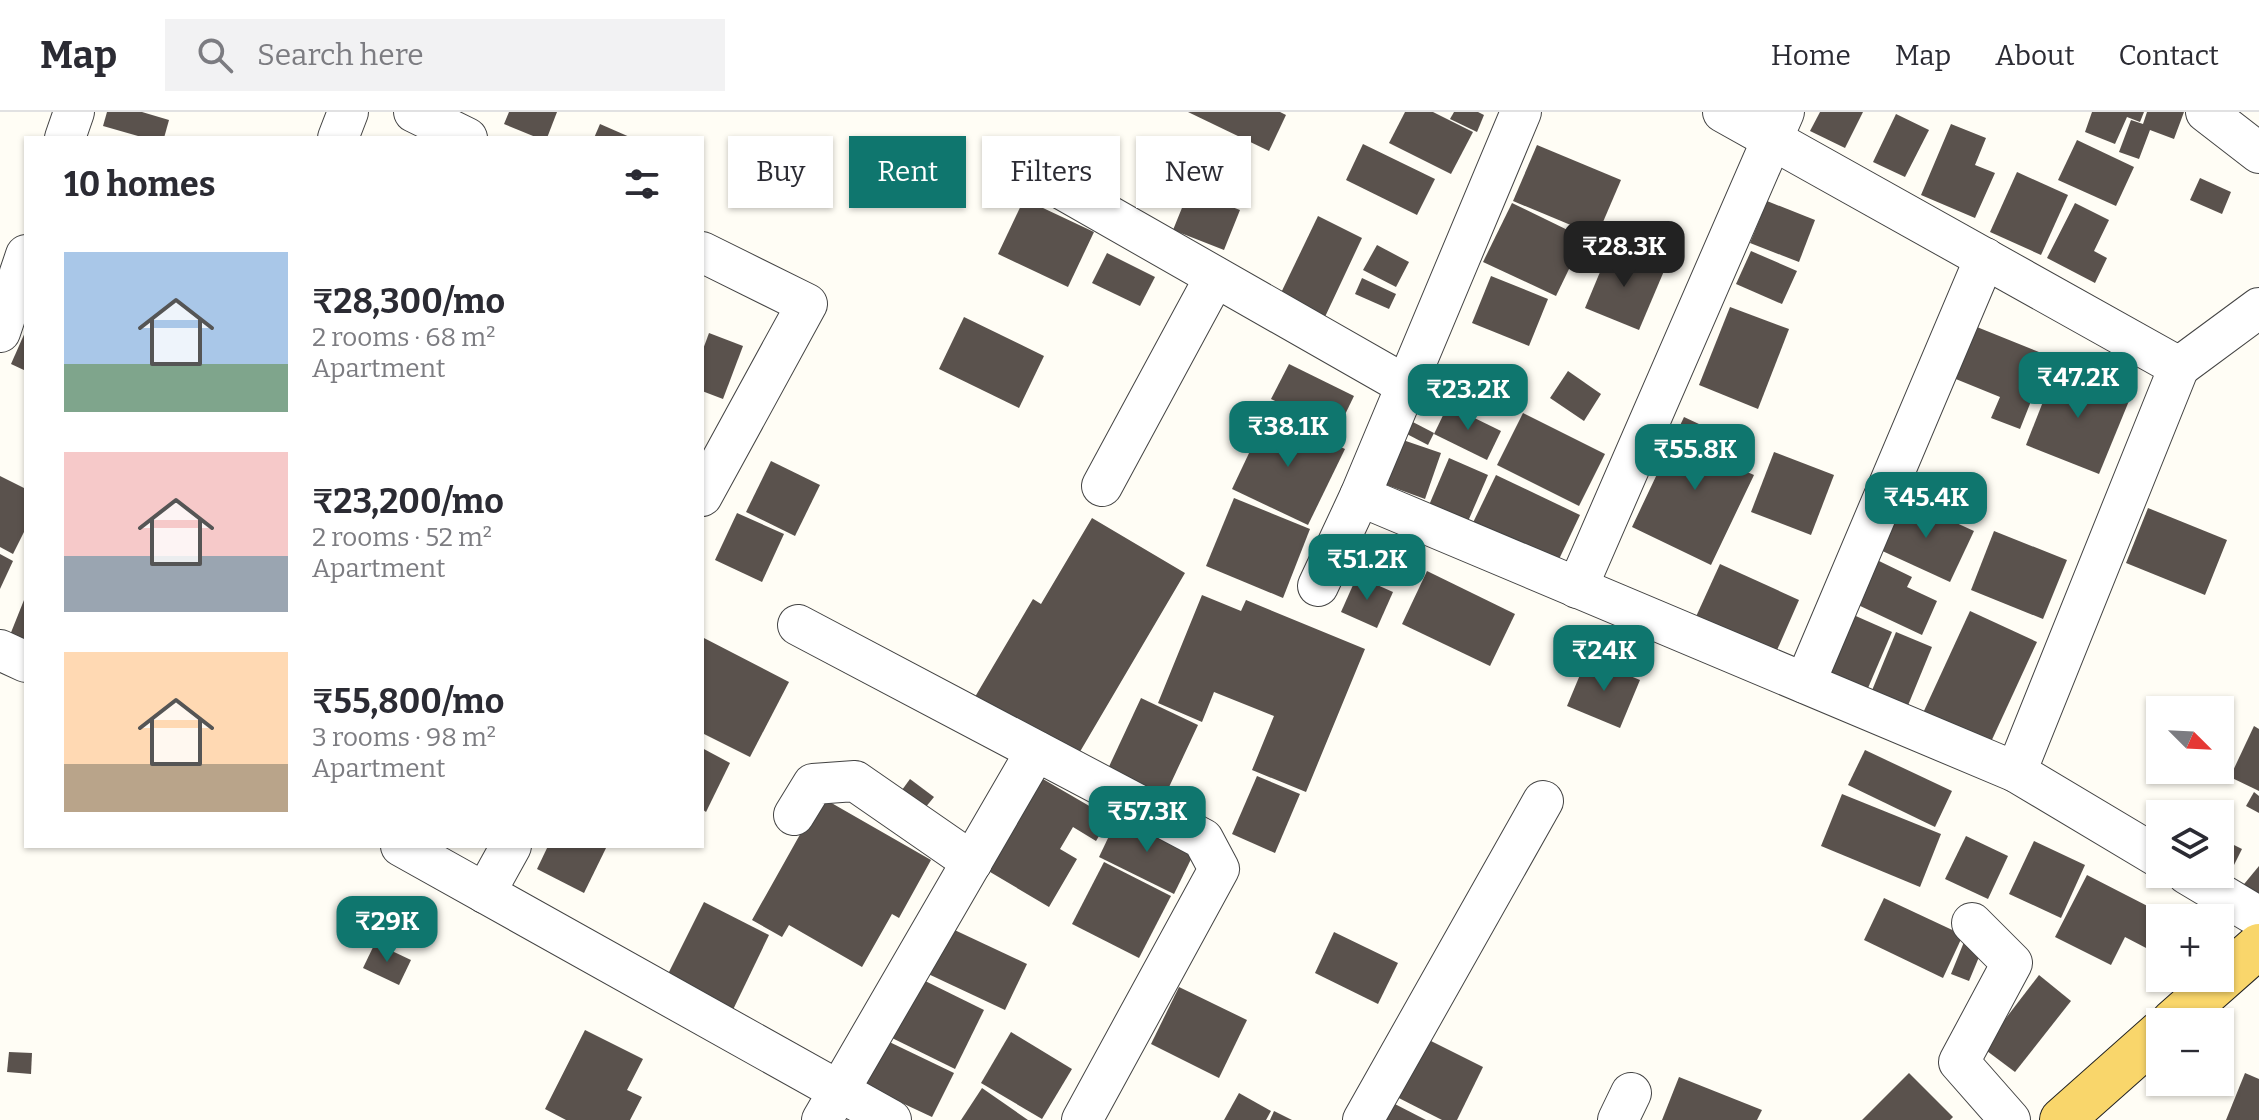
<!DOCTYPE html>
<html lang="en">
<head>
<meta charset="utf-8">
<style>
  :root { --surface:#fff; --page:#f2f2f3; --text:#2b2b33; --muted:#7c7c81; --line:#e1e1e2; --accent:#0f766e }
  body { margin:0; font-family:Bitter,serif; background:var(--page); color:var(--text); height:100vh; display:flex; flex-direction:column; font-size:30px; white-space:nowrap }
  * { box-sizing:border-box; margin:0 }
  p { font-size:26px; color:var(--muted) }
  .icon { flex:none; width:44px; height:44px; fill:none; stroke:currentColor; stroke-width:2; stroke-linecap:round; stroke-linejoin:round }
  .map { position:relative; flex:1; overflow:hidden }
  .sheet { position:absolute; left:24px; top:24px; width:680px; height:712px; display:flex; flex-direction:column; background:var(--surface); border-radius:0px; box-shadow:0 2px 6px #0004 }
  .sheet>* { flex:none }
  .guide { position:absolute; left:728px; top:24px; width:760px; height:72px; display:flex; gap:16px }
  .needle { width:52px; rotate:114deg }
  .fabs { position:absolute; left:2146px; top:584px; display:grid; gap:16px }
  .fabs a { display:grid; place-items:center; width:88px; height:88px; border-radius:0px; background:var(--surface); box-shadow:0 2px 6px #0004; font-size:40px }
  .price { position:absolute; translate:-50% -68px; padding:0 18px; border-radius:16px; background:var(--accent); color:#fff; font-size:26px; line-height:52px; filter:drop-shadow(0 2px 4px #0008) }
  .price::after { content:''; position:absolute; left:50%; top:48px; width:24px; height:18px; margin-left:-12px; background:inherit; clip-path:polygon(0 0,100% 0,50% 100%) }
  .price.on { background:#222; color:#fff }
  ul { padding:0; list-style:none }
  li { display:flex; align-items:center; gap:24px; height:200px; padding:0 40px }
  li span { display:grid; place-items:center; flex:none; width:224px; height:160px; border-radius:0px; color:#555 }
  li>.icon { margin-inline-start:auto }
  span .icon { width:96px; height:96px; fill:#fffc; stroke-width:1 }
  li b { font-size:34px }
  h2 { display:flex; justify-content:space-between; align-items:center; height:96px; padding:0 40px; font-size:34px }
  .chip { padding:0 28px; border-radius:0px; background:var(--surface); box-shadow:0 2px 6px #0004; font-size:28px; line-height:72px }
  .chip.on { background:var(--accent); color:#fff }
  header { display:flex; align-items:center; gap:48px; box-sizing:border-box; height:112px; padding:0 40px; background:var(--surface); border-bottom:2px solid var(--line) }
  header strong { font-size:38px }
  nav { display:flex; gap:44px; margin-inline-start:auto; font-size:28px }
  .search { width:560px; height:72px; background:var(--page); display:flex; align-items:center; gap:20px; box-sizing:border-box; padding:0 28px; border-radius:0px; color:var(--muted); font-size:30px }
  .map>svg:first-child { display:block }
  .building { fill:#5a524d }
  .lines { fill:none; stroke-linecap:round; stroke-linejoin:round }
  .street-casing { stroke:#444; stroke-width:42 }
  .primary-casing { stroke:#222; stroke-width:46 }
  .street { stroke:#fff; stroke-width:40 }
  .primary { stroke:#f9d66b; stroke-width:44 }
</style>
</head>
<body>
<header>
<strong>Map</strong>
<div class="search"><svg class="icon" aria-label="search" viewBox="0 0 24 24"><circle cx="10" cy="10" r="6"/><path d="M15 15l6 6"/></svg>Search here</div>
<nav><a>Home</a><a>Map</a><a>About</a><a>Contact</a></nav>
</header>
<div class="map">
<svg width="2259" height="1008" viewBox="0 0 2259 1008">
  <rect width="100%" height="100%" fill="#fffdf5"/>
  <g class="building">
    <polygon points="107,0 142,0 169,8 164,26 145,26 103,14"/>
    <polygon points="509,0 557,0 547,26 538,26 504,12"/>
    <polygon points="1188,0 1280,0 1286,3 1269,39"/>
    <polygon points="1405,0 1433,0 1473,20 1451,62 1389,31"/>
    <polygon points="1454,0 1478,0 1484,3 1477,20 1450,7"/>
    <polygon points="1820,0 1863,0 1845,36 1810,19"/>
    <polygon points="2092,0 2144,0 2140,10 2127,5 2115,32 2085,20"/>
    <polygon points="2147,0 2184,0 2174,27 2150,18 2139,47 2119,40 2131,8 2143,12"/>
    <polygon points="1896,2 1929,18 1905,65 1873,50"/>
    <polygon points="600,12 632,26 594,26"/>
    <polygon points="1951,12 1986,26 1975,53 1995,61 1975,106 1921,83"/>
    <polygon points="2077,28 2134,55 2116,94 2058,68"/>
    <polygon points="1363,32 1435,67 1417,103 1346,68"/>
    <polygon points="1537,33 1621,68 1597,124 1513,89"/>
    <polygon points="1203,44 1232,56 1219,90 1240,98 1224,138 1173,118"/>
    <polygon points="2017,60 2068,83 2041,143 1990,120"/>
    <polygon points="2200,66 2231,80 2222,102 2190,88"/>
    <polygon points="1024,87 1094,120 1068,175 998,142"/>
    <polygon points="1767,89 1815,108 1799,150 1750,131"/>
    <polygon points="1512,91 1584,126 1556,184 1483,150"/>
    <polygon points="2075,91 2109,108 2094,139 2107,146 2095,171 2047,146"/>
    <polygon points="1318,104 1362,126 1324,207 1279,185"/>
    <polygon points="1377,133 1409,150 1396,175 1363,158"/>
    <polygon points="1610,136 1664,159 1639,218 1585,196"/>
    <polygon points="1751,139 1797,159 1782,192 1736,172"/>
    <polygon points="1107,141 1155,165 1140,194 1092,171"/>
    <polygon points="1491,164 1548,187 1529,234 1472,211"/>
    <polygon points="1362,166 1396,182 1389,197 1355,182"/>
    <polygon points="1730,195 1789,217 1758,297 1699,273"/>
    <polygon points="964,205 1044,244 1019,296 939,257"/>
    <polygon points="1962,209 2049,244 2020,317 1991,306 2000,285 1941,261"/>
    <polygon points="26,218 26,259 11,252"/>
    <polygon points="709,221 743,234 723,287 702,279 702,240"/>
    <polygon points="1289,252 1354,284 1337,319 1271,287"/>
    <polygon points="2057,254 2131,284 2099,362 2026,333"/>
    <polygon points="1568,259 1601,282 1584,309 1550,286"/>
    <polygon points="1448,293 1501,319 1487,348 1434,322"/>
    <polygon points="1268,301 1345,337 1308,413 1232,377"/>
    <polygon points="1523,301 1605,342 1579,394 1497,353"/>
    <polygon points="1684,305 1746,334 1736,355 1754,363 1711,453 1632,415"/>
    <polygon points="1409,308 1434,321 1428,333 1403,320"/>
    <polygon points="1400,327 1441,341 1425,387 1384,372"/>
    <polygon points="1774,340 1834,363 1811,423 1751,400"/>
    <polygon points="1449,346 1488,363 1463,421 1424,405"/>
    <polygon points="771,349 820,373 795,424 746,400"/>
    <polygon points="1496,363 1580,403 1552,462 1468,421"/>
    <polygon points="0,364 26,377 26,416 13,442 0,435"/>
    <polygon points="1234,386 1310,417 1283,486 1206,454"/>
    <polygon points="1902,386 1974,419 1950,470 1878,437"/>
    <polygon points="2148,396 2227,428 2205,483 2126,451"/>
    <polygon points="737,401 784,422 762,470 715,448"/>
    <polygon points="1092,406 1185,461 1071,655 969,595 1033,487 1041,492"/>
    <polygon points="1994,419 2067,448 2043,507 1971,478"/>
    <polygon points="0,442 13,449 0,477"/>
    <polygon points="1877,448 1912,465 1907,475 1937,489 1922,523 1856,492"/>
    <polygon points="1720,452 1799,488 1774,545 1694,509"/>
    <polygon points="1427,459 1515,502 1490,554 1402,512"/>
    <polygon points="1357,464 1393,480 1377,516 1341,500"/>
    <polygon points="26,483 26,530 10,523"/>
    <polygon points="1202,483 1241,499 1246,488 1365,537 1306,680 1252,658 1274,604 1214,580 1202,610 1158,591"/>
    <polygon points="1970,499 2037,530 1990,632 1923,601"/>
    <polygon points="1849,501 1892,520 1862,590 1819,572"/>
    <polygon points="1896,520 1932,535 1902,608 1866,593"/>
    <polygon points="702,525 789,570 750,645 702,621"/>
    <polygon points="1587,546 1640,568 1620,616 1567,594"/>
    <polygon points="1141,586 1198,613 1163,688 1106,661"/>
    <polygon points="2254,614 2259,617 2259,679 2230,665"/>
    <polygon points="702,636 730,651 706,700 702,697"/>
    <polygon points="1865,638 1952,679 1935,715 1848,673"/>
    <polygon points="1036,663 1110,706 1096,729 1073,715 1060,737 1077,747 1049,795 985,757"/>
    <polygon points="1257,664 1300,682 1275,741 1232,722"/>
    <polygon points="910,667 934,685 925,696 902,678"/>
    <polygon points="2254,680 2259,684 2259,701 2246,694"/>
    <polygon points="1842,682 1941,722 1920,775 1821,734"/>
    <polygon points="821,685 931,748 899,806 892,802 862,855 789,813 782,825 752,808"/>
    <polygon points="1119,703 1195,739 1174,782 1099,745"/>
    <polygon points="1966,724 2008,744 1988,787 1945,767"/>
    <polygon points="2220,726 2242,737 2225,771 2220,762"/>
    <polygon points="2034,729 2085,753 2061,806 2009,782"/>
    <polygon points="548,734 607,734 584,781 537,757"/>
    <polygon points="1104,750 1171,784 1139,846 1072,812"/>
    <polygon points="2259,754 2259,792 2240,777"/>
    <polygon points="2087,763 2165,803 2160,806 2160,813 2148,837 2125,825 2111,853 2055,825"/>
    <polygon points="1884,786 1963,823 1943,866 1864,828"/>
    <polygon points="704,790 769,823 729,906 663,872"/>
    <polygon points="946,814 1027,852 1005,898 924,860"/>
    <polygon points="1334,820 1398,851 1378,892 1315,861"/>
    <polygon points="1966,825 1984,833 1969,869 1951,862"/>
    <polygon points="375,831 411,848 399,873 363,856"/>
    <polygon points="2039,863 2071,889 2015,960 1983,936"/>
    <polygon points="915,864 984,898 955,957 886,923"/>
    <polygon points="1179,875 1247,908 1219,966 1151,932"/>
    <polygon points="585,918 643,947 627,978 642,985 630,1008 566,1008 545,997"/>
    <polygon points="1011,920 1072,957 1042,1007 981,971"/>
    <polygon points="879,925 954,961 932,1005 857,970"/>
    <polygon points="1429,928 1483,955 1457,1008 1442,1008 1389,981"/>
    <polygon points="9,940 32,941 31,962 7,960"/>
    <polygon points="1909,961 1953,1005 1950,1008 1862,1008"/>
    <polygon points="2245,961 2259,967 2259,1008 2226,1008"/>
    <polygon points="1679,965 1762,998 1757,1008 1662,1008"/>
    <polygon points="982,976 1028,1008 961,1008"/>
    <polygon points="1239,981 1271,999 1266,1008 1224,1008"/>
    <polygon points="1389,989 1426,1008 1380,1008"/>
    <polygon points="1274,999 1292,1008 1270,1008"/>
  </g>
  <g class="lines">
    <defs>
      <g id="street">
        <polyline points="414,0 467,26"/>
        <polyline points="1521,0 1360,384 2016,660 2160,746"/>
        <polyline points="1723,0 2179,255 2259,196"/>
        <polyline points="2206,0 2259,41"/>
        <polyline points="65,26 74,0"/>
        <polyline points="338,26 348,0"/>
        <polyline points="1032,60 1407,274"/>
        <polyline points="702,140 807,192 702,384"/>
        <polyline points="0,220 26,143"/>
        <polyline points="1102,374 1215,165"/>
        <polyline points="1318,474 1360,384"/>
        <polyline points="1577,476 1784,0"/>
        <polyline points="798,513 1203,727 1219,757 1082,1008"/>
        <polyline points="0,538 26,550"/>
        <polyline points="1805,571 1985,146"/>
        <polyline points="2016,660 2179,255"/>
        <polyline points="794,703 813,672 855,669 972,750"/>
        <polyline points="401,734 891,1008"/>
        <polyline points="2187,762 2259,805"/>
        <polyline points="485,781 511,734"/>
        <polyline points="1972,811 2012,851 1959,950 2010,1008"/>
        <polyline points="822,1008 1036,639"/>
        <polyline points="1363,1008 1543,689"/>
        <polyline points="1618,1008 1631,981"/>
      </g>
      <g id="primary">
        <polyline points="2173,910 2259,834"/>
        <polyline points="2062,1008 2160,921"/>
      </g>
    </defs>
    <use href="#street" class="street-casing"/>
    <use href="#primary" class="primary-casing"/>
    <use href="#street" class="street"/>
    <use href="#primary" class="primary"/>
  </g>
</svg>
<div class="fabs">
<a><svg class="needle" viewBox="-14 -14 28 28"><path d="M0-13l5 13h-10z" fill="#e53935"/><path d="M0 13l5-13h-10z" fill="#7c7c81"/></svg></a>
<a><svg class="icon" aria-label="layers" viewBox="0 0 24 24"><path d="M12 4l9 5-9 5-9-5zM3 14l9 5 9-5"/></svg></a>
<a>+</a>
<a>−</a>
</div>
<b class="price on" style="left:1624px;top:177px">₹28.3K</b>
<b class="price" style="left:2078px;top:308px">₹47.2K</b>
<b class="price" style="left:1468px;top:320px">₹23.2K</b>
<b class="price" style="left:1288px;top:357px">₹38.1K</b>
<b class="price" style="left:1695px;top:380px">₹55.8K</b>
<b class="price" style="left:1926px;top:428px">₹45.4K</b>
<b class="price" style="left:1367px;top:490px">₹51.2K</b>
<b class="price" style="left:1604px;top:581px">₹24K</b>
<b class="price" style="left:1147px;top:742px">₹57.3K</b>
<b class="price" style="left:387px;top:852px">₹29K</b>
<div class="guide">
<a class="chip">Buy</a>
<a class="chip on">Rent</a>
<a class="chip">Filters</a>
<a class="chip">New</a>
</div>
<section class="sheet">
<h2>10 homes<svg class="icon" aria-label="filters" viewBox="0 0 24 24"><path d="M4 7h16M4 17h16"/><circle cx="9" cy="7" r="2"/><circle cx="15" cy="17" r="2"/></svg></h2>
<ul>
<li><span style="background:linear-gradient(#a9c7e8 70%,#7fa58c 0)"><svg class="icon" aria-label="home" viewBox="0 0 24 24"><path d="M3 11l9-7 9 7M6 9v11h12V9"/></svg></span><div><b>₹28,300/mo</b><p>2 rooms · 68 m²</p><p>Apartment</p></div></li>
<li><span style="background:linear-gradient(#f6c9c9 65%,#9aa5b1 0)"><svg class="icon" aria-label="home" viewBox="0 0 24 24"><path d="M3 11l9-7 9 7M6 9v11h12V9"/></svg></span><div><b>₹23,200/mo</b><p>2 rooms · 52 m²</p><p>Apartment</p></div></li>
<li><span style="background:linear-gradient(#ffd9b3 70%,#b9a48a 0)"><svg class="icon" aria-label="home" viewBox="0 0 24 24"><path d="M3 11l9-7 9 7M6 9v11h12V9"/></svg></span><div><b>₹55,800/mo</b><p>3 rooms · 98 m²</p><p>Apartment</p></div></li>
</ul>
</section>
</div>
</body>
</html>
